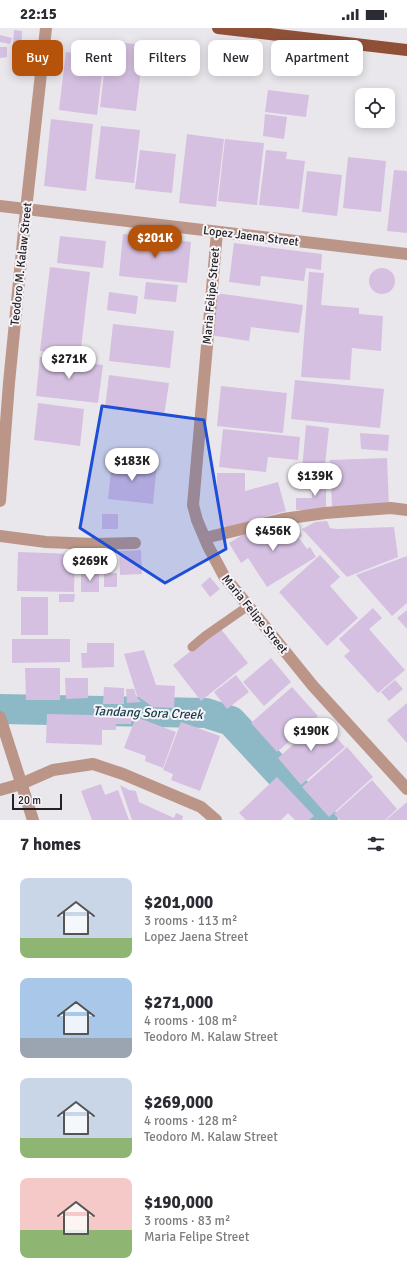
<!DOCTYPE html>
<html lang="en">
<head>
<meta charset="utf-8">
<style>
  :root { --surface:#fff; --page:#f7f7f7; --text:#2b2b33; --muted:#7c7c81; --accent:#b45309 }
  body { margin:0; font-family:Signika,sans-serif; background:var(--page); color:var(--text); height:100vh; display:flex; flex-direction:column; font-size:15px; white-space:nowrap }
  * { box-sizing:border-box; margin:0 }
  p { font-size:13px; color:var(--muted) }
  .icon { flex:none; width:22px; height:22px; fill:none; stroke:currentColor; stroke-width:2; stroke-linecap:round; stroke-linejoin:round }
  .map { position:relative; height:792px; overflow:hidden }
  .drawer { display:flex; flex-direction:column; background:var(--surface); flex:1 }
  .drawer>* { flex:none }
  .top-card { position:absolute; left:12px; top:12px; width:383px; height:36px; display:flex; gap:8px }
  .tools { position:absolute; left:355px; top:60px; display:grid; gap:8px }
  .tools a { display:grid; place-items:center; width:40px; height:40px; border-radius:8px; background:var(--surface); box-shadow:0 2px 10px #0003; font-size:20px }
  .scale { position:absolute; left:12px; bottom:10px; width:50px; box-sizing:border-box; padding-left:4px; border:2px solid #222123; border-top:0; font-size:11px; line-height:14px; white-space:nowrap; color:#222123; -webkit-text-stroke:3px #f7f4f9; paint-order:stroke }
  .price { position:absolute; translate:-50% -34px; padding:0 9px; border-radius:14px; background:#fff; color:#222; font-size:13px; line-height:26px; filter:drop-shadow(0 1px 2px #0008) }
  .price::after { content:''; position:absolute; left:50%; top:24px; width:12px; height:9px; margin-left:-6px; background:inherit; clip-path:polygon(0 0,100% 0,50% 100%) }
  .price.active { background:var(--accent); color:#fff }
  ul { padding:0; list-style:none }
  li { display:flex; align-items:center; gap:12px; height:100px; padding:0 20px }
  li span { display:grid; place-items:center; flex:none; width:112px; height:80px; border-radius:8px; color:#555 }
  li>.icon { margin-inline-start:auto }
  span .icon { width:48px; height:48px; fill:#fffc; stroke-width:1 }
  li b { font-size:17px }
  h2 { display:flex; justify-content:space-between; align-items:center; height:48px; padding:0 20px; font-size:17px }
  .pill { padding:0 14px; border-radius:8px; background:var(--surface); box-shadow:0 2px 10px #0003; font-size:14px; line-height:36px }
  .pill.active { background:var(--accent); color:#fff }
  .status { display:flex; justify-content:space-between; align-items:center; height:28px; padding:0 20px; background:var(--surface); direction:ltr }
  .status svg { height:11px; fill:currentColor }
  .map>svg:first-child { display:block }
  .lines { fill:none; stroke-linecap:round; stroke-linejoin:round }
  .river { stroke:#8db9c6; stroke-width:30 }
  .building { fill:#d5c0e1 }
  .lane { stroke:#bb9688; stroke-width:9 }
  .street { stroke:#bb9688; stroke-width:12 }
  .primary { stroke:#905038; stroke-width:12 }
  .marked { fill:#1d4ed8; fill-opacity:0.2; stroke:#1d4ed8; stroke-width:3; stroke-linejoin:round }
  .labels { text-anchor:middle; stroke-width:4; stroke-linejoin:round; paint-order:stroke }
  .street-label { font-size:12px; fill:#222123; stroke:#f7f4f9 }
  .water-label { font-size:13px; font-style:italic; fill:#133c46; stroke:#f7f4f9 }
</style>
</head>
<body>
<div class="status"><b>22:15</b><svg viewBox="0 0 49 12"><path d="M0 12V9h3v3zM5 12V6h3v6zM10 12V3h3v9zM15 12V0h3v12zM26 1h20v11H26zM47 4h2v5h-2z"/></svg></div>
<div class="map">
<svg width="407" height="792" viewBox="0 0 407 792">
  <rect width="100%" height="100%" fill="#eae7ec"/>
  <g class="lines">
    <polyline class="river" points="0,681 206,685 231,693 323,792"/>
  </g>
  <g class="building">
    <polygon points="14,2 22,3 21,29 12,29"/>
    <polygon points="0,7 12,10 10,16 0,14"/>
    <polygon points="108,13 144,17 136,83 100,79"/>
    <polygon points="0,19 7,19 7,29 0,30"/>
    <polygon points="66,24 104,29 97,87 59,82"/>
    <polygon points="268,62 309,67 306,89 265,84"/>
    <polygon points="265,86 287,89 284,111 263,108"/>
    <polygon points="51,91 93,96 86,163 44,158"/>
    <polygon points="101,98 140,102 134,155 95,151"/>
    <polygon points="187,106 224,111 216,179 179,175"/>
    <polygon points="225,111 264,115 257,177 218,173"/>
    <polygon points="140,122 176,126 172,165 135,161"/>
    <polygon points="266,122 287,124 286,131 305,133 299,181 259,177"/>
    <polygon points="348,129 386,133 381,184 343,180"/>
    <polygon points="394,142 407,143 407,205 387,203"/>
    <polygon points="307,143 342,147 337,188 302,184"/>
    <polygon points="123,206 191,214 187,255 119,248"/>
    <polygon points="60,208 106,213 103,240 57,235"/>
    <polygon points="234,215 322,226 321,242 306,240 304,253 261,248 260,258 229,254"/>
    <polygon points="50,239 90,244 80,328 40,323"/>
    <circle cx="382" cy="253" r="13"/>
    <polygon points="309,244 324,245 321,277 359,280 359,286 383,288 381,323 352,320 350,352 301,349"/>
    <polygon points="146,254 178,257 176,274 144,271"/>
    <polygon points="109,264 138,268 136,286 107,282"/>
    <polygon points="216,265 303,277 299,305 251,299 249,313 210,307"/>
    <polygon points="113,296 174,303 170,340 109,333"/>
    <polygon points="40,329 103,337 98,375 36,368"/>
    <polygon points="109,347 169,355 164,388 105,380"/>
    <polygon points="295,352 384,361 380,400 291,391"/>
    <polygon points="221,358 287,365 283,405 217,398"/>
    <polygon points="38,375 84,381 80,418 34,412"/>
    <polygon points="306,397 329,400 324,445 302,442"/>
    <polygon points="223,401 300,409 298,432 268,429 266,444 219,439"/>
    <polygon points="360,405 389,407 388,423 361,421"/>
    <polygon points="387,430 389,478 332,479 330,432"/>
    <polygon points="112,432 157,437 153,476 108,471"/>
    <polygon points="217,445 245,445 245,463 278,454 286,483 225,500 217,471"/>
    <polygon points="312,449 326,449 326,482 296,482 296,470 312,470"/>
    <rect x="102" y="486" width="16" height="15"/>
    <polygon points="327,493 330,500 337,501 394,499 398,529 347,549 302,501 315,494"/>
    <polygon points="279,494 282,499 284,497 289,506 298,501 302,508 299,510 307,521 310,519 316,529 267,559 248,530 241,535 229,515 242,507"/>
    <polygon points="141,522 142,546 120,547 119,523"/>
    <polygon points="18,524 75,526 74,564 17,563"/>
    <rect x="89" y="524" width="25" height="13"/>
    <polygon points="320,527 340,549 330,558 358,590 327,618 279,564"/>
    <polygon points="407,528 407,575 392,588 356,547"/>
    <polygon points="81,543 99,544 99,564 81,564"/>
    <rect x="104" y="545" width="13" height="14"/>
    <polygon points="210,549 220,561 210,569 201,557"/>
    <polygon points="59,566 75,566 74,574 59,574"/>
    <rect x="21" y="569" width="27" height="38"/>
    <polygon points="373,580 382,590 369,601 405,642 378,665 344,628 350,623 339,611"/>
    <polygon points="407,582 407,601 397,590"/>
    <polygon points="220,600 248,635 201,673 173,637"/>
    <polygon points="12,611 70,611 70,634 12,635"/>
    <polygon points="87,615 114,615 114,639 82,640 81,625 87,625"/>
    <polygon points="144,622 156,657 175,658 174,680 153,679 137,668 124,626"/>
    <polygon points="271,630 291,654 264,678 243,654"/>
    <polygon points="25,640 60,640 60,672 26,672"/>
    <polygon points="236,647 249,664 227,681 214,664"/>
    <polygon points="65,650 88,650 88,670 66,671"/>
    <polygon points="395,652 403,661 389,673 381,664"/>
    <polygon points="104,659 124,660 124,676 103,676"/>
    <polygon points="292,659 318,688 277,724 251,695"/>
    <polygon points="126,661 134,661 136,668 141,674 127,675"/>
    <polygon points="407,675 407,715 387,692"/>
    <polygon points="47,686 132,688 131,696 116,696 116,702 102,702 102,717 46,715"/>
    <polygon points="136,689 176,704 163,740 145,733 146,728 124,720"/>
    <polygon points="321,692 345,719 301,757 278,730"/>
    <polygon points="181,694 220,708 200,763 171,752 173,746 163,742"/>
    <polygon points="347,719 373,749 329,789 302,759"/>
    <polygon points="277,749 314,788 309,792 295,792 288,785 281,792 246,792 239,785"/>
    <polygon points="372,752 397,781 385,792 340,792 334,786"/>
    <polygon points="101,756 105,767 118,762 129,792 92,792 81,763"/>
    <polygon points="120,757 129,762 136,763 139,774 174,790 176,785 183,788 182,792 132,792"/>
    <polygon points="407,774 407,792 386,792"/>
  </g>
  <g class="lines">
    <polyline class="lane" points="192,619 205,608 248,578"/>
    <g class="street">
      <polyline points="0,178 407,226"/>
      <polyline points="217,204 193,477 197,492 208,518 224,548 313,658 407,761"/>
      <polyline points="0,473 9,355 26,182 46,0"/>
      <polyline points="0,508 46,514 95,516 135,515"/>
      <polyline points="205,510 283,491 325,485 391,480 407,482"/>
      <polyline points="0,689 33,792"/>
      <polyline points="0,762 21,756 53,742 93,736 123,746 201,779 216,792"/>
    </g>
    <polyline class="primary" points="218,0 407,22"/>
  </g>
  <path class="marked" d="M 102,378 L 204,392 L 226,521 L 165,555 L 80,500 Z"/>
  <g class="labels">
    <g class="street-label">
      <text transform="translate(251 208) rotate(7)" y="4">Lopez Jaena Street</text>
      <text transform="translate(21 236) rotate(-84)" y="4">Teodoro M. Kalaw Street</text>
      <text transform="translate(211 268) rotate(-85)" y="4">Maria Felipe Street</text>
      <text transform="translate(255 586) rotate(51)" y="4">Maria Felipe Street</text>
    </g>
    <g class="water-label">
      <text transform="translate(148 684) rotate(2)" y="5">Tandang Sora Creek</text>
    </g>
  </g>
</svg>
<div class="tools">
<a><svg class="icon" aria-label="locate" viewBox="0 0 24 24"><circle cx="12" cy="12" r="6"/><path d="M12 2v4M12 18v4M2 12h4M18 12h4"/></svg></a>
</div>
<div class="scale">20 m</div>
<b class="price active" style="left:155px;top:231px">$201K</b>
<b class="price" style="left:69px;top:352px">$271K</b>
<b class="price" style="left:132px;top:454px">$183K</b>
<b class="price" style="left:315px;top:469px">$139K</b>
<b class="price" style="left:273px;top:524px">$456K</b>
<b class="price" style="left:90px;top:554px">$269K</b>
<b class="price" style="left:311px;top:724px">$190K</b>
<div class="top-card">
<a class="pill active">Buy</a>
<a class="pill">Rent</a>
<a class="pill">Filters</a>
<a class="pill">New</a>
<a class="pill">Apartment</a>
</div>
</div>
<section class="drawer">
<h2>7 homes<svg class="icon" aria-label="filters" viewBox="0 0 24 24"><path d="M4 7h16M4 17h16"/><circle cx="9" cy="7" r="2"/><circle cx="15" cy="17" r="2"/></svg></h2>
<ul>
<li><span style="background:linear-gradient(#c9d6e8 75%,#8fb573 0)"><svg class="icon" aria-label="home" viewBox="0 0 24 24"><path d="M3 11l9-7 9 7M6 9v11h12V9"/></svg></span><div><b>$201,000</b><p>3 rooms · 113 m²</p><p>Lopez Jaena Street</p></div></li>
<li><span style="background:linear-gradient(#a9c7e8 75%,#9aa5b1 0)"><svg class="icon" aria-label="home" viewBox="0 0 24 24"><path d="M3 11l9-7 9 7M6 9v11h12V9"/></svg></span><div><b>$271,000</b><p>4 rooms · 108 m²</p><p>Teodoro M. Kalaw Street</p></div></li>
<li><span style="background:linear-gradient(#c9d6e8 75%,#8fb573 0)"><svg class="icon" aria-label="home" viewBox="0 0 24 24"><path d="M3 11l9-7 9 7M6 9v11h12V9"/></svg></span><div><b>$269,000</b><p>4 rooms · 128 m²</p><p>Teodoro M. Kalaw Street</p></div></li>
<li><span style="background:linear-gradient(#f6c9c9 65%,#8fb573 0)"><svg class="icon" aria-label="home" viewBox="0 0 24 24"><path d="M3 11l9-7 9 7M6 9v11h12V9"/></svg></span><div><b>$190,000</b><p>3 rooms · 83 m²</p><p>Maria Felipe Street</p></div></li>
</ul>
</section>
</body>
</html>
